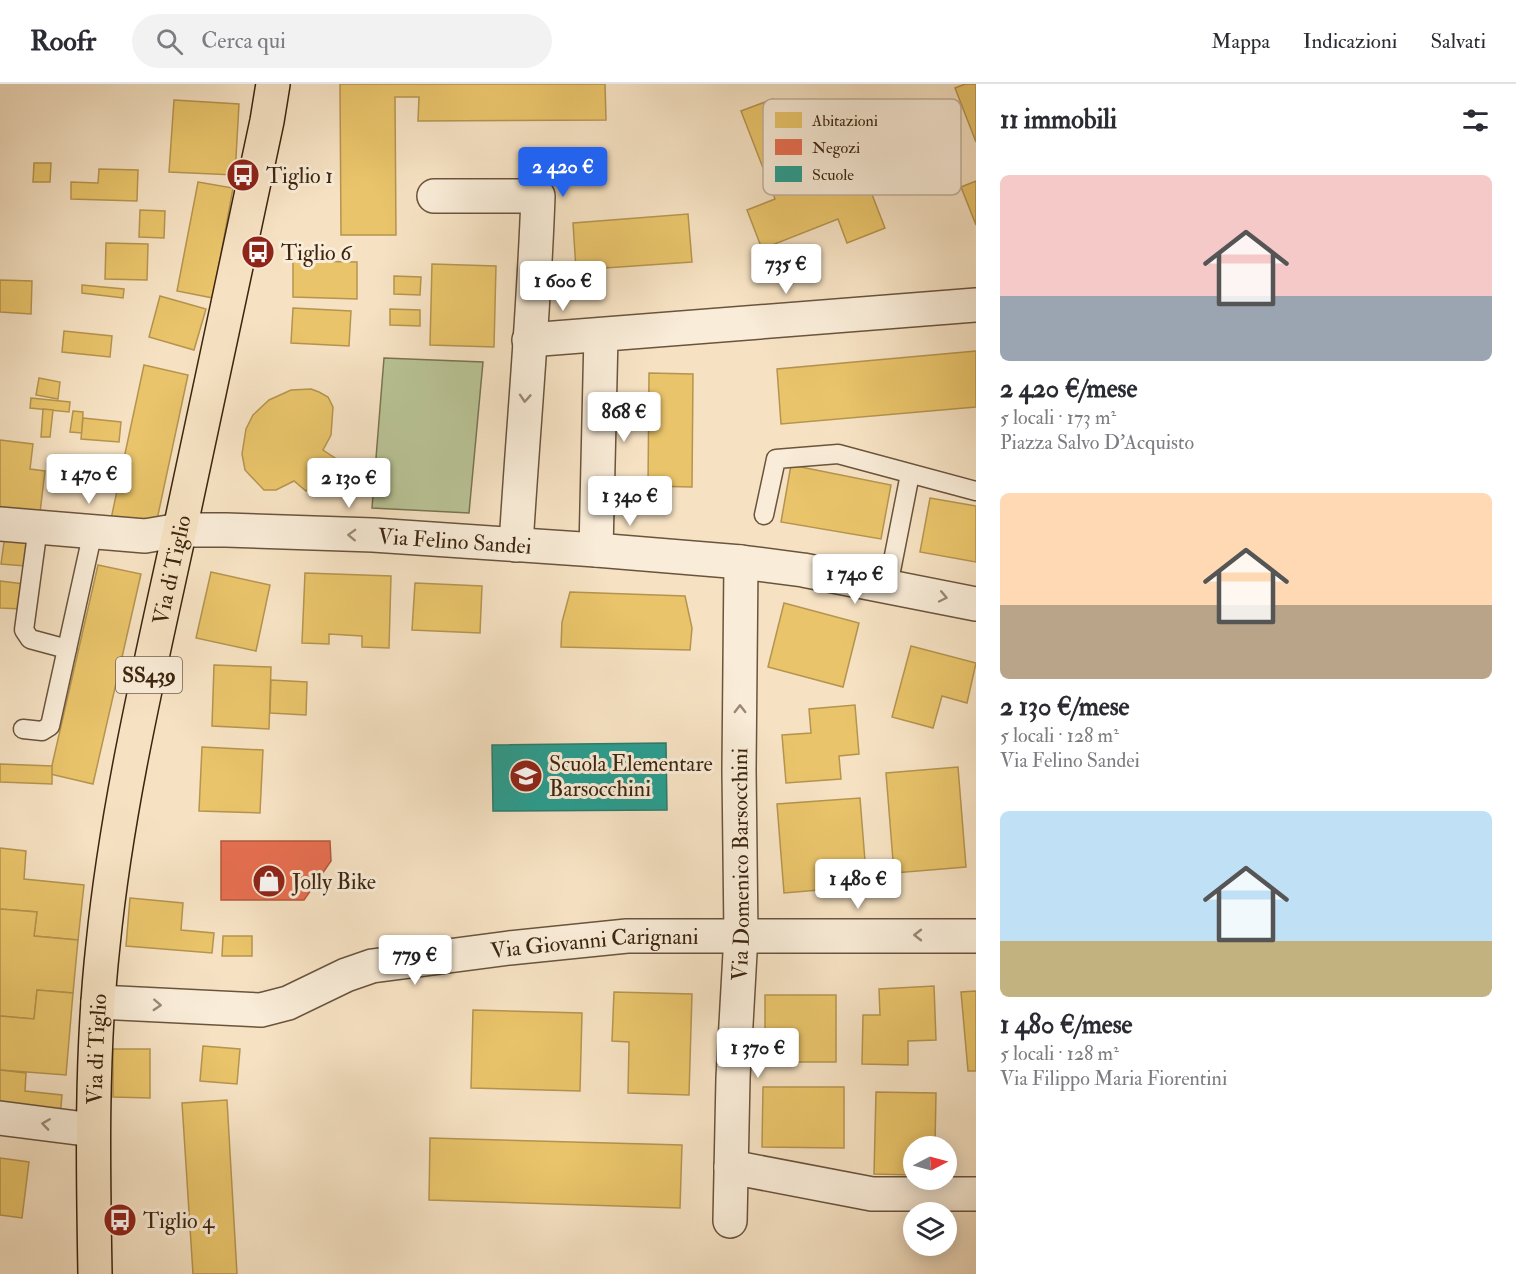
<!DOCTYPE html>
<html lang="it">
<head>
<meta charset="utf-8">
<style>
  :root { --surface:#fff; --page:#f2f2f3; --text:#2b2b33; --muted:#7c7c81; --line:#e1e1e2; --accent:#2563eb }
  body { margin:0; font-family:"IM FELL Double Pica",serif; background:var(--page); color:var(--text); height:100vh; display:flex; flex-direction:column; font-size:22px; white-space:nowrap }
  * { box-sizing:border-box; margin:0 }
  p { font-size:20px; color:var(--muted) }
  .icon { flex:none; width:33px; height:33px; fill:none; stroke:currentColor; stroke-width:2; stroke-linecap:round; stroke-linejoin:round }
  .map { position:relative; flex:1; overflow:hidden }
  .drawer { display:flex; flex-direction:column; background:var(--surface); width:540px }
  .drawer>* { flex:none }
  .needle { width:39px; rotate:84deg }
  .fabs { position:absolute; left:903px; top:1052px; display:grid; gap:12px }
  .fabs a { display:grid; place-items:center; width:54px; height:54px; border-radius:50%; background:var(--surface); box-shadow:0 3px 15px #0003; font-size:30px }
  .price { position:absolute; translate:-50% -51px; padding:0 14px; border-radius:6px; background:#fff; color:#222; font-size:20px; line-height:39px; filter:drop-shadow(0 2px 3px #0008) }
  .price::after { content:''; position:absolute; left:50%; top:36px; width:18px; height:14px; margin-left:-9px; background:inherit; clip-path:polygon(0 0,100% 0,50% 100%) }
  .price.on { background:var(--accent); color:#fff }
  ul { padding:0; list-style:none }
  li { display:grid; align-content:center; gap:12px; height:318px; padding:0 24px }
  li span { display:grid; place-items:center; height:186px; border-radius:9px; color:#555 }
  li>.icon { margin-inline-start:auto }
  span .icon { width:108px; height:108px; fill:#fffc; stroke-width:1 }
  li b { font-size:26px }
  h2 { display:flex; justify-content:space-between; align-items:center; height:72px; padding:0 24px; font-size:26px }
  header { display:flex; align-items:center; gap:36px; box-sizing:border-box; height:84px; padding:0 30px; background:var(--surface); border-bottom:2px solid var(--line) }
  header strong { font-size:28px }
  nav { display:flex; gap:33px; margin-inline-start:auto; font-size:21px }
  .search { width:420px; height:54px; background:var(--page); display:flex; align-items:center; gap:15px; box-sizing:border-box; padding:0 21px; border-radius:33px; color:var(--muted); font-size:22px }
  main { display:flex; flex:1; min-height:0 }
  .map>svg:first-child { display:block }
  .green { fill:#b9c496; stroke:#7a7452; stroke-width:1.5 }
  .homes { fill:#e9c46a; stroke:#b5944f; stroke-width:1.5 }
  .shops { fill:#e76f51; stroke:#b4593d; stroke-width:1.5 }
  .schools { fill:#2a9d8f; stroke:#2f7969; stroke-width:1.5 }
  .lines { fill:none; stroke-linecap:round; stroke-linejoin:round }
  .lane-casing { stroke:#6a543c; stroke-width:21 }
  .street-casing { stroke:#6a543c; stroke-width:36 }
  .primary-casing { stroke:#3c250f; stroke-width:36 }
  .lane { stroke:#f9ecd8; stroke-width:18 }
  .street { stroke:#f9ecd8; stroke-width:33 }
  .primary { stroke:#f6e2c3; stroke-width:33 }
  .oneway { stroke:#9a8874 }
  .labels { text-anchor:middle; stroke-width:6; stroke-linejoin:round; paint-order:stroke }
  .shield { fill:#f9ecd8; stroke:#75614b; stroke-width:1.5 }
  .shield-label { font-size:21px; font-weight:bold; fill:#3c250f }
  .poi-label { font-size:22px; fill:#3c250f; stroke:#f9ecd8; text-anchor:start }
  .street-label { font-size:22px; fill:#3c250f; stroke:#f9ecd8 }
  .key { fill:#f9ecd8; stroke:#c0b09c; stroke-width:1.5 }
  .key-label { font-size:16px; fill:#3c250f }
</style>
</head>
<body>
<header>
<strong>Roofr</strong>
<div class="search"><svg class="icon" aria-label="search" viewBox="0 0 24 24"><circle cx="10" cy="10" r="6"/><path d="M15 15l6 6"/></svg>Cerca qui</div>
<nav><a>Mappa</a><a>Indicazioni</a><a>Salvati</a></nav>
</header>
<main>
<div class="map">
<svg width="976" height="1190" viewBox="0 0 976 1190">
  <rect width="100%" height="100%" fill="#f6e2c3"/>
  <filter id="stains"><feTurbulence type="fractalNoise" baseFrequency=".00333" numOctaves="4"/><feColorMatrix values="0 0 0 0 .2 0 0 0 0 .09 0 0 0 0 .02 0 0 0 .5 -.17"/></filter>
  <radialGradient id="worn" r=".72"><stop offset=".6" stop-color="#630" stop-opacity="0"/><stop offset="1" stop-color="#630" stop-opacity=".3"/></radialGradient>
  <polygon class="green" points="384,274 483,278 469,429 372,424"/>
  <g class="homes">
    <polygon points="340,0 605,0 606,36 418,37 419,13 395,13 396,151 341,151"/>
    <polygon points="965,0 976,0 976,58 955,4"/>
    <polygon points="773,15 789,58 882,22 895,53 856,69 885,144 847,159 838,135 762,165 747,126 775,115 741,27"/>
    <polygon points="174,16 239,20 235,91 169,88"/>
    <polygon points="34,79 51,79 50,98 33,98"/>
    <polygon points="99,85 138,86 137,117 71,115 71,98 98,99"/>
    <polygon points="976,97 976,141 961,103"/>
    <polygon points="198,98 233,104 213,214 177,207"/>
    <polygon points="140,126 165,127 164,154 139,153"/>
    <polygon points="688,130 692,178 576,186 573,139"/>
    <polygon points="106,159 148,160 147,196 105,195"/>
    <polygon points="293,177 357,178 357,215 293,213"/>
    <polygon points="432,180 496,182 494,263 430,261"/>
    <polygon points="394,192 421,193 420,211 394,210"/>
    <polygon points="0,196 32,197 31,230 0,228"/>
    <polygon points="82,201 124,205 123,214 82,209"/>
    <polygon points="160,212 206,225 194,266 149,253"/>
    <polygon points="293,224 351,227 349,262 291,259"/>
    <polygon points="390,225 420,226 420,242 390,241"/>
    <polygon points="64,247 112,252 110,273 62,268"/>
    <polygon points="976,267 976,323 781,340 777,285"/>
    <polygon points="144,281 188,291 155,445 111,435"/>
    <polygon points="649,289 693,290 692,403 648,402"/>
    <polygon points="39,294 60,298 58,315 36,311"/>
    <polygon points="311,305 319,308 328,313 333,323 331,351 323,366 335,374 328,388 319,399 306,407 294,397 276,406 264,406 245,386 242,370 246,345 253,331 269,316 291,306"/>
    <polygon points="31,314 70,318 69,328 30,324"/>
    <polygon points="43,325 53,326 50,353 41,353"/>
    <polygon points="73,327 83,328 82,349 70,348"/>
    <polygon points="83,334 121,338 119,358 81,355"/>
    <polygon points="0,356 33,360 30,385 45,387 39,437 0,433"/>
    <polygon points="791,381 891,401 881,455 781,438"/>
    <polygon points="930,414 976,422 976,478 920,468"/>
    <polygon points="5,451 27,454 25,482 1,480"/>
    <polygon points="98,481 141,490 93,700 50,690"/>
    <polygon points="211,488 270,501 256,567 196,554"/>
    <polygon points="305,489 391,492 389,564 362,563 362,552 329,550 329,560 302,559"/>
    <polygon points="0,497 24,500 22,525 0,524"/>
    <polygon points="415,499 482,502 480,549 412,546"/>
    <polygon points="570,508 685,512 692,544 690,566 561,563 562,538"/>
    <polygon points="784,519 859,539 843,603 768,583"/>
    <polygon points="911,562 976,579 967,619 942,612 933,644 892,633"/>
    <polygon points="214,581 271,583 269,645 212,642"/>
    <polygon points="271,596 307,598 306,631 270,629"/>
    <polygon points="855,621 859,670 839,672 841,695 786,699 782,651 811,649 809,625"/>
    <polygon points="202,663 263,666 260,729 199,727"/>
    <polygon points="0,680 52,682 52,700 0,698"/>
    <polygon points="958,683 966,783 894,789 886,689"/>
    <polygon points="860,714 867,802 784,809 777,720"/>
    <polygon points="0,764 26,767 24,795 84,801 78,856 34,852 37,828 0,825"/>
    <polygon points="130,814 183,819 181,846 214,849 212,869 126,862"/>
    <polygon points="0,825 37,828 34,852 78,856 73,909 37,906 34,935 0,932"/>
    <polygon points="223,852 252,852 252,872 222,872"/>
    <polygon points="934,902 936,956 908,957 908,981 862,980 863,931 880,931 879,905"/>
    <polygon points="37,906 73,909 66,991 0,986 0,932 34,935"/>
    <polygon points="976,907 976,987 968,987 961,908"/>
    <polygon points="614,908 692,910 689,1011 628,1009 629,958 612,957"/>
    <rect x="765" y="911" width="71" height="67"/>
    <polygon points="473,926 582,929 580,1007 471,1004"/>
    <polygon points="203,962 240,965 237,1000 200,997"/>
    <polygon points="113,965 150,965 150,1014 113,1013"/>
    <polygon points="0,986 26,989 25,1007 62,1011 60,1033 0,1027"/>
    <polygon points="763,1003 844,1003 844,1064 762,1063"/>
    <polygon points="876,1008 936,1009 935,1062 914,1062 914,1091 874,1090"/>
    <polygon points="227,1016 237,1190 193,1190 182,1019"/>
    <polygon points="430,1054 682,1061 680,1124 429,1116"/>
    <polygon points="0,1074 29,1078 22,1134 0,1131"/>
  </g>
  <polygon class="shops" points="221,757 330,757 331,777 304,816 221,816"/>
  <polygon class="schools" points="666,659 667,726 493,727 492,661"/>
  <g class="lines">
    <defs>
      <g id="lane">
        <polyline points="764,431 776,375 838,370 976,407"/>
        <polyline points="38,443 24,546 30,555 67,565"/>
        <polyline points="888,502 910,390"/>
        <polyline points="23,645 42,647 50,642 93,447"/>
      </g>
      <g id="street">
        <path d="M 434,112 L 538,112 C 534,229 523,345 516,461"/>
        <polyline points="529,256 976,221"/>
        <path id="s1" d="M 0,440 L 145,452 L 180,446 L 226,446 L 373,451 L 596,466 L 741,478 L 803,486 L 976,520"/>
        <polyline points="596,466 601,251"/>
        <path id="s2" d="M 98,918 L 261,926 L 288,919 L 346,891 L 372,882 L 509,864 L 627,852 L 976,852"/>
        <polyline points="0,1034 93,1046"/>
        <polyline points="731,1083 872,1110 976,1110"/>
        <path id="s3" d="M 730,1137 L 733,994 L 741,851 L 739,686 L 741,478"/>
      </g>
      <g id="primary">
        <path id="s4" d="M 95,1190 C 93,1080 91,970 103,861 C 117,721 150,583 180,445 C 210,309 239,173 267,37 L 273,0"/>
      </g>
    </defs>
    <use href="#lane" class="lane-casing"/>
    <use href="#street" class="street-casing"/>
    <use href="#primary" class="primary-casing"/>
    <use href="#lane" class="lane"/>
    <use href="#street" class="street"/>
    <use href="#primary" class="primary"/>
  </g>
  <defs><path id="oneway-chevron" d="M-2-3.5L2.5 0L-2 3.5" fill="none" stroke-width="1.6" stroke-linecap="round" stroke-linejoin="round" transform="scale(1.5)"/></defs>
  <g class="oneway">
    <use href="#oneway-chevron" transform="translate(525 314) rotate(94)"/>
    <use href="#oneway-chevron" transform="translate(352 451) rotate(-178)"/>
    <use href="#oneway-chevron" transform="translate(943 513) rotate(12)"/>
    <use href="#oneway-chevron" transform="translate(740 625) rotate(-90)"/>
    <use href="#oneway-chevron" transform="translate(918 851) rotate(-180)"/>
    <use href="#oneway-chevron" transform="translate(157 921) rotate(3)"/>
    <use href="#oneway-chevron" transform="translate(46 1040) rotate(-172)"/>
  </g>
  <defs>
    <symbol id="bus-disc" viewBox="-11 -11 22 22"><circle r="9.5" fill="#8f2418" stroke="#f9ecd8"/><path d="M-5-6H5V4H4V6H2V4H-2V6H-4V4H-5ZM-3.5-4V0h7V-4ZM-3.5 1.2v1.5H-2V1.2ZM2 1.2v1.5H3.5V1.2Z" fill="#fff"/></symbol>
    <symbol id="school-disc" viewBox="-11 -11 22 22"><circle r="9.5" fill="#8f2418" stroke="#f9ecd8"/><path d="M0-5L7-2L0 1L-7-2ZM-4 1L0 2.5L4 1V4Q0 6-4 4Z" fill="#fff"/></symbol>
    <symbol id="shop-disc" viewBox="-11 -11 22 22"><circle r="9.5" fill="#8f2418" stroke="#f9ecd8"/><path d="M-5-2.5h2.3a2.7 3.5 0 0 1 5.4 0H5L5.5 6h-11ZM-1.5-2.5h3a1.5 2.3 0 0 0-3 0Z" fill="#fff"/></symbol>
  </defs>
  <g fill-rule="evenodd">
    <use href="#bus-disc" x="224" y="72" width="38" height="38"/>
    <use href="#bus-disc" x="239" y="149" width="38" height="38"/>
    <use href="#school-disc" x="507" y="673" width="38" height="38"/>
    <use href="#shop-disc" x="250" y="778" width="38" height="38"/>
    <use href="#bus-disc" x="101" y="1117" width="38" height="38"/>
  </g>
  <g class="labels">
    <rect class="shield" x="116" y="573" width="66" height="36" rx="4.5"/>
    <g class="shield-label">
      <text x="149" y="598">SS439</text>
    </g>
    <g class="poi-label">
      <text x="266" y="99">Tiglio 1</text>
      <text x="281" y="176">Tiglio 6</text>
      <text x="549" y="687">Scuola Elementare<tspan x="549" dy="25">Barsocchini</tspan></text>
      <text x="292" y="805">Jolly Bike</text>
      <text x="143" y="1144">Tiglio 4</text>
    </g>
    <g class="street-label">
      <text dy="8" stroke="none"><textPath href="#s1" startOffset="456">Via Felino Sandei</textPath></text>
      <text dy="8" stroke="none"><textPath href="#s4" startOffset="711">Via di Tiglio</textPath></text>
      <text dy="8" stroke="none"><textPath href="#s3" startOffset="357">Via Domenico Barsocchini</textPath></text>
      <text dy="8" stroke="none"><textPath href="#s2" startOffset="507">Via Giovanni Carignani</textPath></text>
      <text dy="8" stroke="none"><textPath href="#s4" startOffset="225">Via di Tiglio</textPath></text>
    </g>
  </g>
  <rect x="763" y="15" width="198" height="96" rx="9" class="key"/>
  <rect x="775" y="28" width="27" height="16" fill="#e9c46a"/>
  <rect x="775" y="55" width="27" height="16" fill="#e76f51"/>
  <rect x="775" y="82" width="27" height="16" fill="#2a9d8f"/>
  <g class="key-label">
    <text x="812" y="42">Abitazioni</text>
    <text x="812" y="69">Negozi</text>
    <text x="812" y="96">Scuole</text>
  </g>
  <rect width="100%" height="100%" filter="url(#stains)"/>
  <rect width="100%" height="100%" fill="url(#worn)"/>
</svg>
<div class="fabs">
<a><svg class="needle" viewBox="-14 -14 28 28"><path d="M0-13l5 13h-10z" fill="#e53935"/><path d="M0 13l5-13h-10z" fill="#7c7c81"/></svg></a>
<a><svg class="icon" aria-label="layers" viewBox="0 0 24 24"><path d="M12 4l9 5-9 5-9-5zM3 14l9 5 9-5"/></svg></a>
</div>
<b class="price on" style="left:563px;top:114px">2 420 €</b>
<b class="price" style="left:786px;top:211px">735 €</b>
<b class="price" style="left:563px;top:228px">1 600 €</b>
<b class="price" style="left:624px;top:359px">868 €</b>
<b class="price" style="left:89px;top:421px">1 470 €</b>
<b class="price" style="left:349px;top:425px">2 130 €</b>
<b class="price" style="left:630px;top:443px">1 340 €</b>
<b class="price" style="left:855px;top:521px">1 740 €</b>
<b class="price" style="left:858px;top:826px">1 480 €</b>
<b class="price" style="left:415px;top:902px">779 €</b>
<b class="price" style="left:758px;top:995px">1 370 €</b>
</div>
<section class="drawer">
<h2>11 immobili<svg class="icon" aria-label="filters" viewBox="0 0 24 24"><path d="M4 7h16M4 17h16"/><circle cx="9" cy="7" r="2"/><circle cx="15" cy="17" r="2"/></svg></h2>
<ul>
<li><span style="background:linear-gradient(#f6c9c9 65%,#9aa5b1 0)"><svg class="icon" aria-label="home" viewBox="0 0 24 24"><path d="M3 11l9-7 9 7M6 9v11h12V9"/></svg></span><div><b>2 420 €/mese</b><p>5 locali · 173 m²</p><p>Piazza Salvo D'Acquisto</p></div></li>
<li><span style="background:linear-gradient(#ffd9b3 60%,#b9a48a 0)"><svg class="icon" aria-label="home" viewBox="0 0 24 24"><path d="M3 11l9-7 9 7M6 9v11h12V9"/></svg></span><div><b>2 130 €/mese</b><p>5 locali · 128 m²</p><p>Via Felino Sandei</p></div></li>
<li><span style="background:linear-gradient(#bfe0f5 70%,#c2b280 0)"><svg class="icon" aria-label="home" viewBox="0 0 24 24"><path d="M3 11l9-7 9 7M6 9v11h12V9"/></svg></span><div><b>1 480 €/mese</b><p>5 locali · 128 m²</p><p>Via Filippo Maria Fiorentini</p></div></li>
</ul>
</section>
</main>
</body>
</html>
